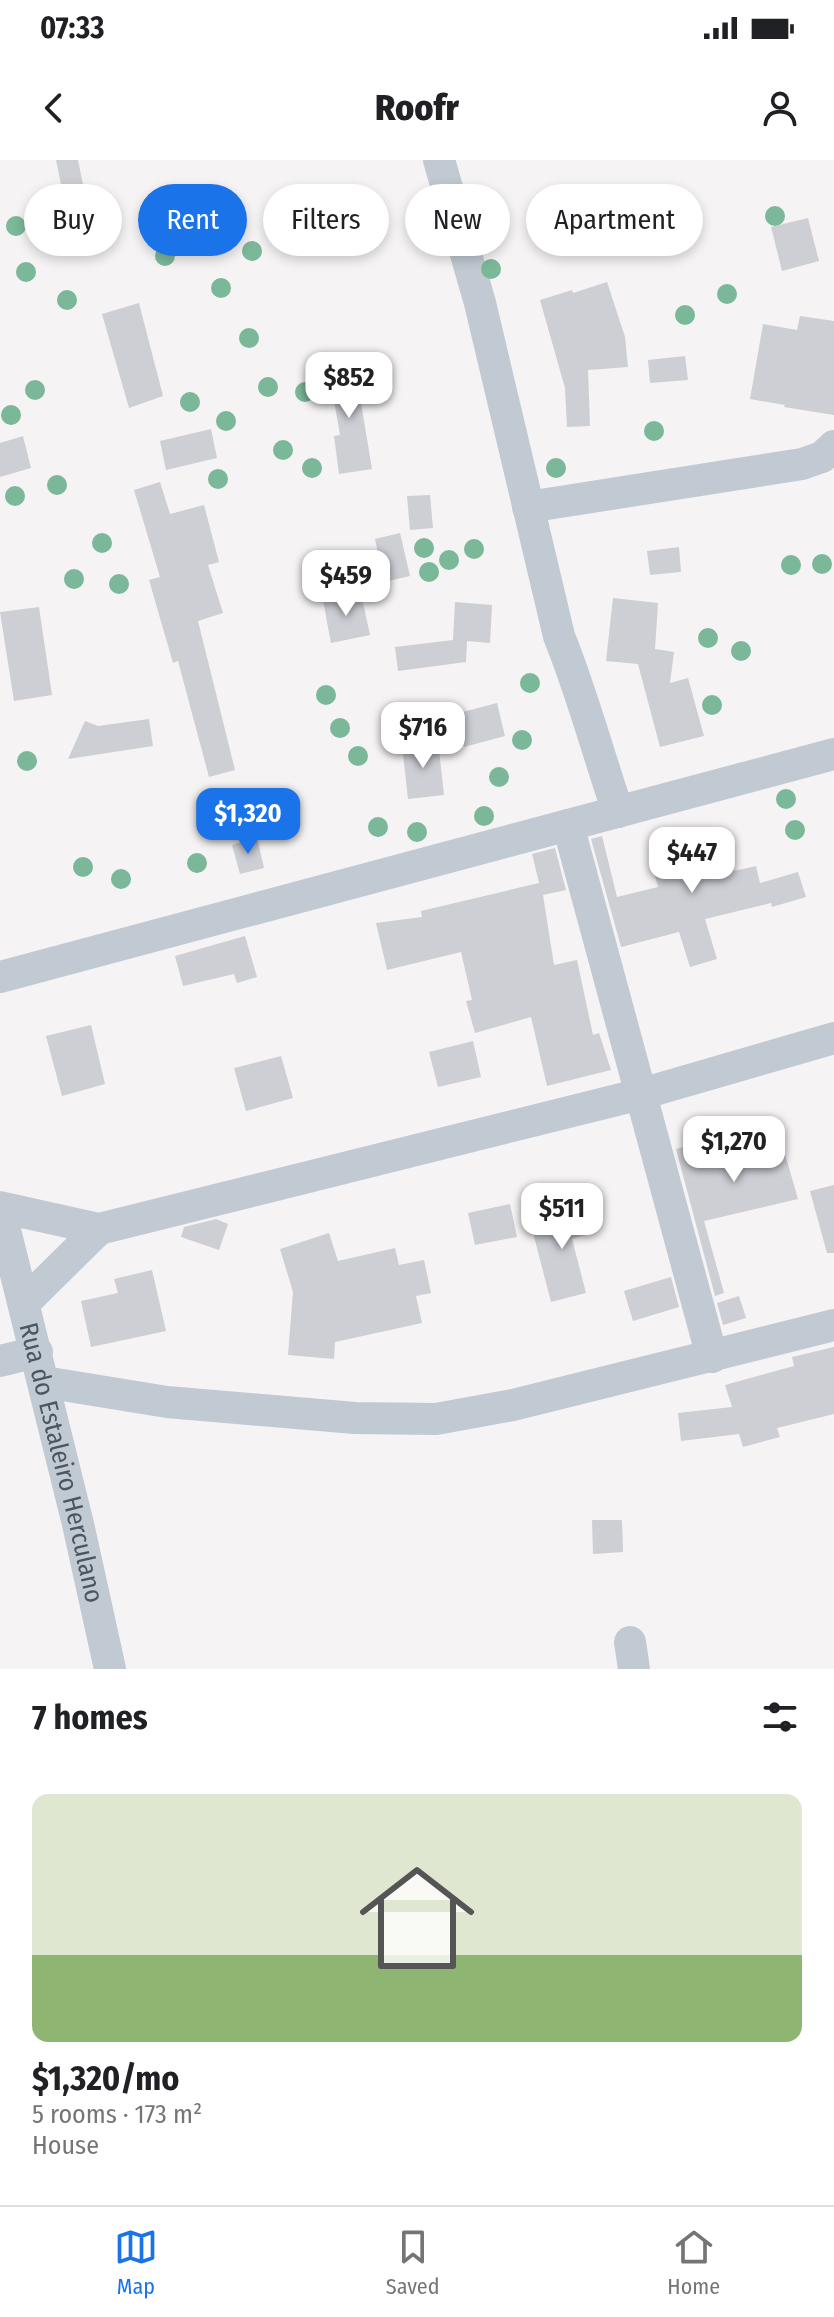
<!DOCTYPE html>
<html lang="en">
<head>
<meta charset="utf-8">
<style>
  :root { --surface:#fff; --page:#f6f6f6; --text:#202124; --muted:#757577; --line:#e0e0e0; --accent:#1a73e8 }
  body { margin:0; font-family:"Fira Sans Condensed",sans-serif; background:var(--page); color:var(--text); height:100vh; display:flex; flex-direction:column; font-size:30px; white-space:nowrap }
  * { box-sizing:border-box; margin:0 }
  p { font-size:26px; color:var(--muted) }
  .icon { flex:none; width:44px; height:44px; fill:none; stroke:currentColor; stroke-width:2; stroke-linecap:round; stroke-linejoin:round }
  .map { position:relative; height:1509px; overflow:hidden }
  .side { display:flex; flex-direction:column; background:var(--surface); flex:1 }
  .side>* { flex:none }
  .guide { position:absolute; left:24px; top:24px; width:786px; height:72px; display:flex; gap:16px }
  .price { position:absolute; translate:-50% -68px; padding:0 18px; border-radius:16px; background:#fff; color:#222; font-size:26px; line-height:52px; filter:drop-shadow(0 2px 4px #0008) }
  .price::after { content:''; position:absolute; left:50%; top:48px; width:24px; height:18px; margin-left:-12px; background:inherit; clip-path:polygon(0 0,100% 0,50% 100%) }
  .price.current { background:var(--accent); color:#fff }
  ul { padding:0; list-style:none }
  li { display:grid; align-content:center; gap:16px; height:424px; padding:0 32px }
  li span { display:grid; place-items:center; height:248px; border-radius:16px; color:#555 }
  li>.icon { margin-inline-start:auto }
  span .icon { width:144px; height:144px; fill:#fffc; stroke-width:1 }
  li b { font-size:34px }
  h2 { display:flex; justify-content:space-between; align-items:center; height:96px; padding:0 32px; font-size:34px }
  .pill { padding:0 28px; border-radius:36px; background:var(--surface); box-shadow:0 4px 12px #0003; font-size:28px; line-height:72px }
  .pill.current { background:var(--accent); color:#fff }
  .status { display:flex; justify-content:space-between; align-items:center; height:56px; padding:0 40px; background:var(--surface); direction:ltr }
  .status svg { height:22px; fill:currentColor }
  header { display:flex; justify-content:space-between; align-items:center; height:104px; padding:0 32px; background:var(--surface); font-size:36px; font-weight:800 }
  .dock { display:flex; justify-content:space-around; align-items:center; height:112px; border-top:2px solid var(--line); background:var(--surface); font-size:22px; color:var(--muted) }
  .dock a { display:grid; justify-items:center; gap:4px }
  .dock .current { color:var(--accent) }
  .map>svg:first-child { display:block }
  .building { fill:#cdcfd5 }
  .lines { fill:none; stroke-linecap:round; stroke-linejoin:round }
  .minor { stroke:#c1cad2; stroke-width:32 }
  .tree { fill:#7bb799 }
  .labels { text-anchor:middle; stroke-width:7; stroke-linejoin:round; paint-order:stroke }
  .street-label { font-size:26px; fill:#4a5661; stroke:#fff }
</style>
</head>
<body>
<div class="status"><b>07:33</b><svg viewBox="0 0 49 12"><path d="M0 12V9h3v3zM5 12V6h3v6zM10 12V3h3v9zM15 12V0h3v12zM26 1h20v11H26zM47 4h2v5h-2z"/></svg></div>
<header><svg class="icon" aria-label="back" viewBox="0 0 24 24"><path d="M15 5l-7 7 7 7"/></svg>Roofr<svg class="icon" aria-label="person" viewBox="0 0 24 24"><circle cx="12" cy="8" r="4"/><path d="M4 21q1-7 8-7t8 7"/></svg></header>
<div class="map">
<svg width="834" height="1509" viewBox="0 0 834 1509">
  <rect width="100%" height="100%" fill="#f5f3f3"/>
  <g class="building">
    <polygon points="56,0 78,0 92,69 71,73"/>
    <polygon points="808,58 819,101 782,111 771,67"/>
    <polygon points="607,122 625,177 628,207 588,210 590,266 567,267 565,228 540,140 572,130 573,133"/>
    <polygon points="139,143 163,236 129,248 102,154"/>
    <polygon points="800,156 834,161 834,255 784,247 785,245 750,239 763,164 797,170"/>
    <polygon points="685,196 688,220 650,223 648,200"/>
    <polygon points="354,201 372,309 339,314 334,276 340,275 328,206"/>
    <polygon points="211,269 217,298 166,310 160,281"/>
    <polygon points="23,276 31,308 0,317 0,283"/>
    <polygon points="160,322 170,354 204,345 219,402 208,405 223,453 198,461 235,610 209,617 178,501 173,503 149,420 160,417 134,330"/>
    <polygon points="430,335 433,368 410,370 407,336"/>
    <polygon points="400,373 410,416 384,422 375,379"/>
    <polygon points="679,387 681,412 650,415 647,391"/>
    <polygon points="361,433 370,475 331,483 323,440"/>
    <polygon points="613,438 658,443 655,489 674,492 670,523 688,518 704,576 660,587 638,504 606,501"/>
    <polygon points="455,442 492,445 490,483 467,481 466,502 398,511 395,487 453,480"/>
    <polygon points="39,447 52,535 14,541 0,452"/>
    <polygon points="497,543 505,576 464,587 455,554"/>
    <polygon points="149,559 153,586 68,599 85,561 98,566"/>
    <polygon points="438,581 444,635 408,639 402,585"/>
    <polygon points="725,670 734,711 756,706 760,723 798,712 806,737 772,747 771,743 705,759 717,799 690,807 679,772 621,787 591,679 602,676 617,737 658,727 650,698 701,684 700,675"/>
    <polygon points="257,678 264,708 240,714 232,685"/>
    <polygon points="555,688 566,730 543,735 554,805 577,800 593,875 599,873 611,910 547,926 531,857 475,873 466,841 472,840 461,792 387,810 376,763 422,757 421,751 539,723 532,694"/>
    <polygon points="245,776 257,817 237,823 234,814 183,826 175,796"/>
    <polygon points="91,865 105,924 62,936 46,876"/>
    <polygon points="473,881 481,917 438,927 429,892"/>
    <polygon points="281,896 293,938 246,951 234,908"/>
    <polygon points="779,973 798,1039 704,1061 724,1133 715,1136 676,989 714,979 717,990"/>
    <polygon points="834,1025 834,1093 827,1093 810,1031"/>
    <polygon points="510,1044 517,1077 475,1085 468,1053"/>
    <polygon points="587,1047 593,1073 572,1079 586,1133 551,1142 530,1061"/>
    <polygon points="216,1059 228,1064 219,1090 181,1077 184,1067"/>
    <polygon points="329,1073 338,1101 395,1088 399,1105 424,1100 431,1133 416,1136 422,1163 335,1182 334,1199 288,1195 293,1132 280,1089"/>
    <polygon points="152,1110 166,1171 91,1187 81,1141 118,1133 114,1119"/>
    <polygon points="671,1117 679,1147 633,1161 624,1131"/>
    <polygon points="739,1136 746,1158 723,1165 717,1143"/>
    <polygon points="834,1187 834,1254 777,1268 780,1277 743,1287 739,1274 681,1281 678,1253 732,1247 725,1225 794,1206 792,1197"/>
    <polygon points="592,1360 622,1360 623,1392 593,1394"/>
  </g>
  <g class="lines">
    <g class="minor">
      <path d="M 439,0 L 480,143 L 559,476 C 582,533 598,593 618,652"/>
      <polyline points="528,347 802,304 822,297 834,286"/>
      <polyline points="568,665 712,1197"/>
      <polyline points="0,817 834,594"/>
      <polyline points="0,1047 99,1069 641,934 834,878"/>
      <path id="s1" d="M 0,1050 L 78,1364 L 110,1509"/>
      <polyline points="24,1143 99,1069"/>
      <polyline points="0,1201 37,1192"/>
      <polyline points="44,1222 167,1242 355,1258 436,1259 513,1245 834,1165"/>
      <polyline points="630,1482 634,1509"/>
    </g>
  </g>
  <g class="tree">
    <circle cx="673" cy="47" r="10"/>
    <circle cx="775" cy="56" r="10"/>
    <circle cx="16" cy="66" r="10"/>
    <circle cx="669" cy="85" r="10"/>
    <circle cx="252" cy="91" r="10"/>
    <circle cx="165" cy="96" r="10"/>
    <circle cx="491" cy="109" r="10"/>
    <circle cx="26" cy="112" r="10"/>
    <circle cx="221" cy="128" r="10"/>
    <circle cx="727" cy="134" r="10"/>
    <circle cx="67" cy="140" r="10"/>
    <circle cx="685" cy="155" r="10"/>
    <circle cx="249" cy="178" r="10"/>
    <circle cx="268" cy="227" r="10"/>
    <circle cx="35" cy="230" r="10"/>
    <circle cx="305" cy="232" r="10"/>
    <circle cx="190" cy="242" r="10"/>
    <circle cx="11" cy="255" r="10"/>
    <circle cx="226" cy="261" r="10"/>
    <circle cx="654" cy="271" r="10"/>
    <circle cx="283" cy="290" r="10"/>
    <circle cx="312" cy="308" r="10"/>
    <circle cx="556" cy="308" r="10"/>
    <circle cx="218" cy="319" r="10"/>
    <circle cx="57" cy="325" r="10"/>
    <circle cx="15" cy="336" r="10"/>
    <circle cx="102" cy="383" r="10"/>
    <circle cx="424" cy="388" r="10"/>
    <circle cx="474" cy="389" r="10"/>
    <circle cx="449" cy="400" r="10"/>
    <circle cx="822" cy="404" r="10"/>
    <circle cx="791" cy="405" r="10"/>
    <circle cx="429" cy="412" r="10"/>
    <circle cx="74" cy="419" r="10"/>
    <circle cx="119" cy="424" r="10"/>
    <circle cx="708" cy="478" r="10"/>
    <circle cx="741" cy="491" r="10"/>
    <circle cx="530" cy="523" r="10"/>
    <circle cx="326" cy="535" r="10"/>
    <circle cx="712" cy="545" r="10"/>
    <circle cx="340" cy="568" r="10"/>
    <circle cx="522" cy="580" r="10"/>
    <circle cx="358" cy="596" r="10"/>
    <circle cx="27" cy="601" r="10"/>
    <circle cx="499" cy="617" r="10"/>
    <circle cx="284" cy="639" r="10"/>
    <circle cx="786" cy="639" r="10"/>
    <circle cx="484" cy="656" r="10"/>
    <circle cx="378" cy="667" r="10"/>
    <circle cx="795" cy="670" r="10"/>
    <circle cx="417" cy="672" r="10"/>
    <circle cx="197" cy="703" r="10"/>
    <circle cx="83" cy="707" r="10"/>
    <circle cx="121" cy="719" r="10"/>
  </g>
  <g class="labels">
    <g class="street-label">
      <text dy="9" stroke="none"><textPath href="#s1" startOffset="260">Rua do Estaleiro Herculano</textPath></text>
    </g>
  </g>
</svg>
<b class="price" style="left:349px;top:260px">$852</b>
<b class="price" style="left:346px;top:458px">$459</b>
<b class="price" style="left:423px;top:610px">$716</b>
<b class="price current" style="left:248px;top:696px">$1,320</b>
<b class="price" style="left:692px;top:735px">$447</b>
<b class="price" style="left:734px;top:1024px">$1,270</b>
<b class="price" style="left:562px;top:1091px">$511</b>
<div class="guide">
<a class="pill">Buy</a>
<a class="pill current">Rent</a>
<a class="pill">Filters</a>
<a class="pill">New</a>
<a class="pill">Apartment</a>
</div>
</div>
<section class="side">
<h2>7 homes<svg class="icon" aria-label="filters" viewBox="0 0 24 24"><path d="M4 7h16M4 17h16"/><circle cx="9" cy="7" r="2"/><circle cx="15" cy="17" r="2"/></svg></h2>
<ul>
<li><span style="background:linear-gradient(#dfe7d0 65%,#8fb573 0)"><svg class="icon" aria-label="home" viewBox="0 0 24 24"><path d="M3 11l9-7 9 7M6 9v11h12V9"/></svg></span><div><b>$1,320/mo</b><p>5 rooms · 173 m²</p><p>House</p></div></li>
</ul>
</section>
<nav class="dock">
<a class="current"><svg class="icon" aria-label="map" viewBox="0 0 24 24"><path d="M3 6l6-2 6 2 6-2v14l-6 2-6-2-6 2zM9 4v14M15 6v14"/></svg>Map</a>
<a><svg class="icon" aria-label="saved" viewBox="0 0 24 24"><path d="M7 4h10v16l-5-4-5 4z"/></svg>Saved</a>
<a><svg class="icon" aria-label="home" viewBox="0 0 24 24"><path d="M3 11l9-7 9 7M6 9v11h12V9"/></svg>Home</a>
</nav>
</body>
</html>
